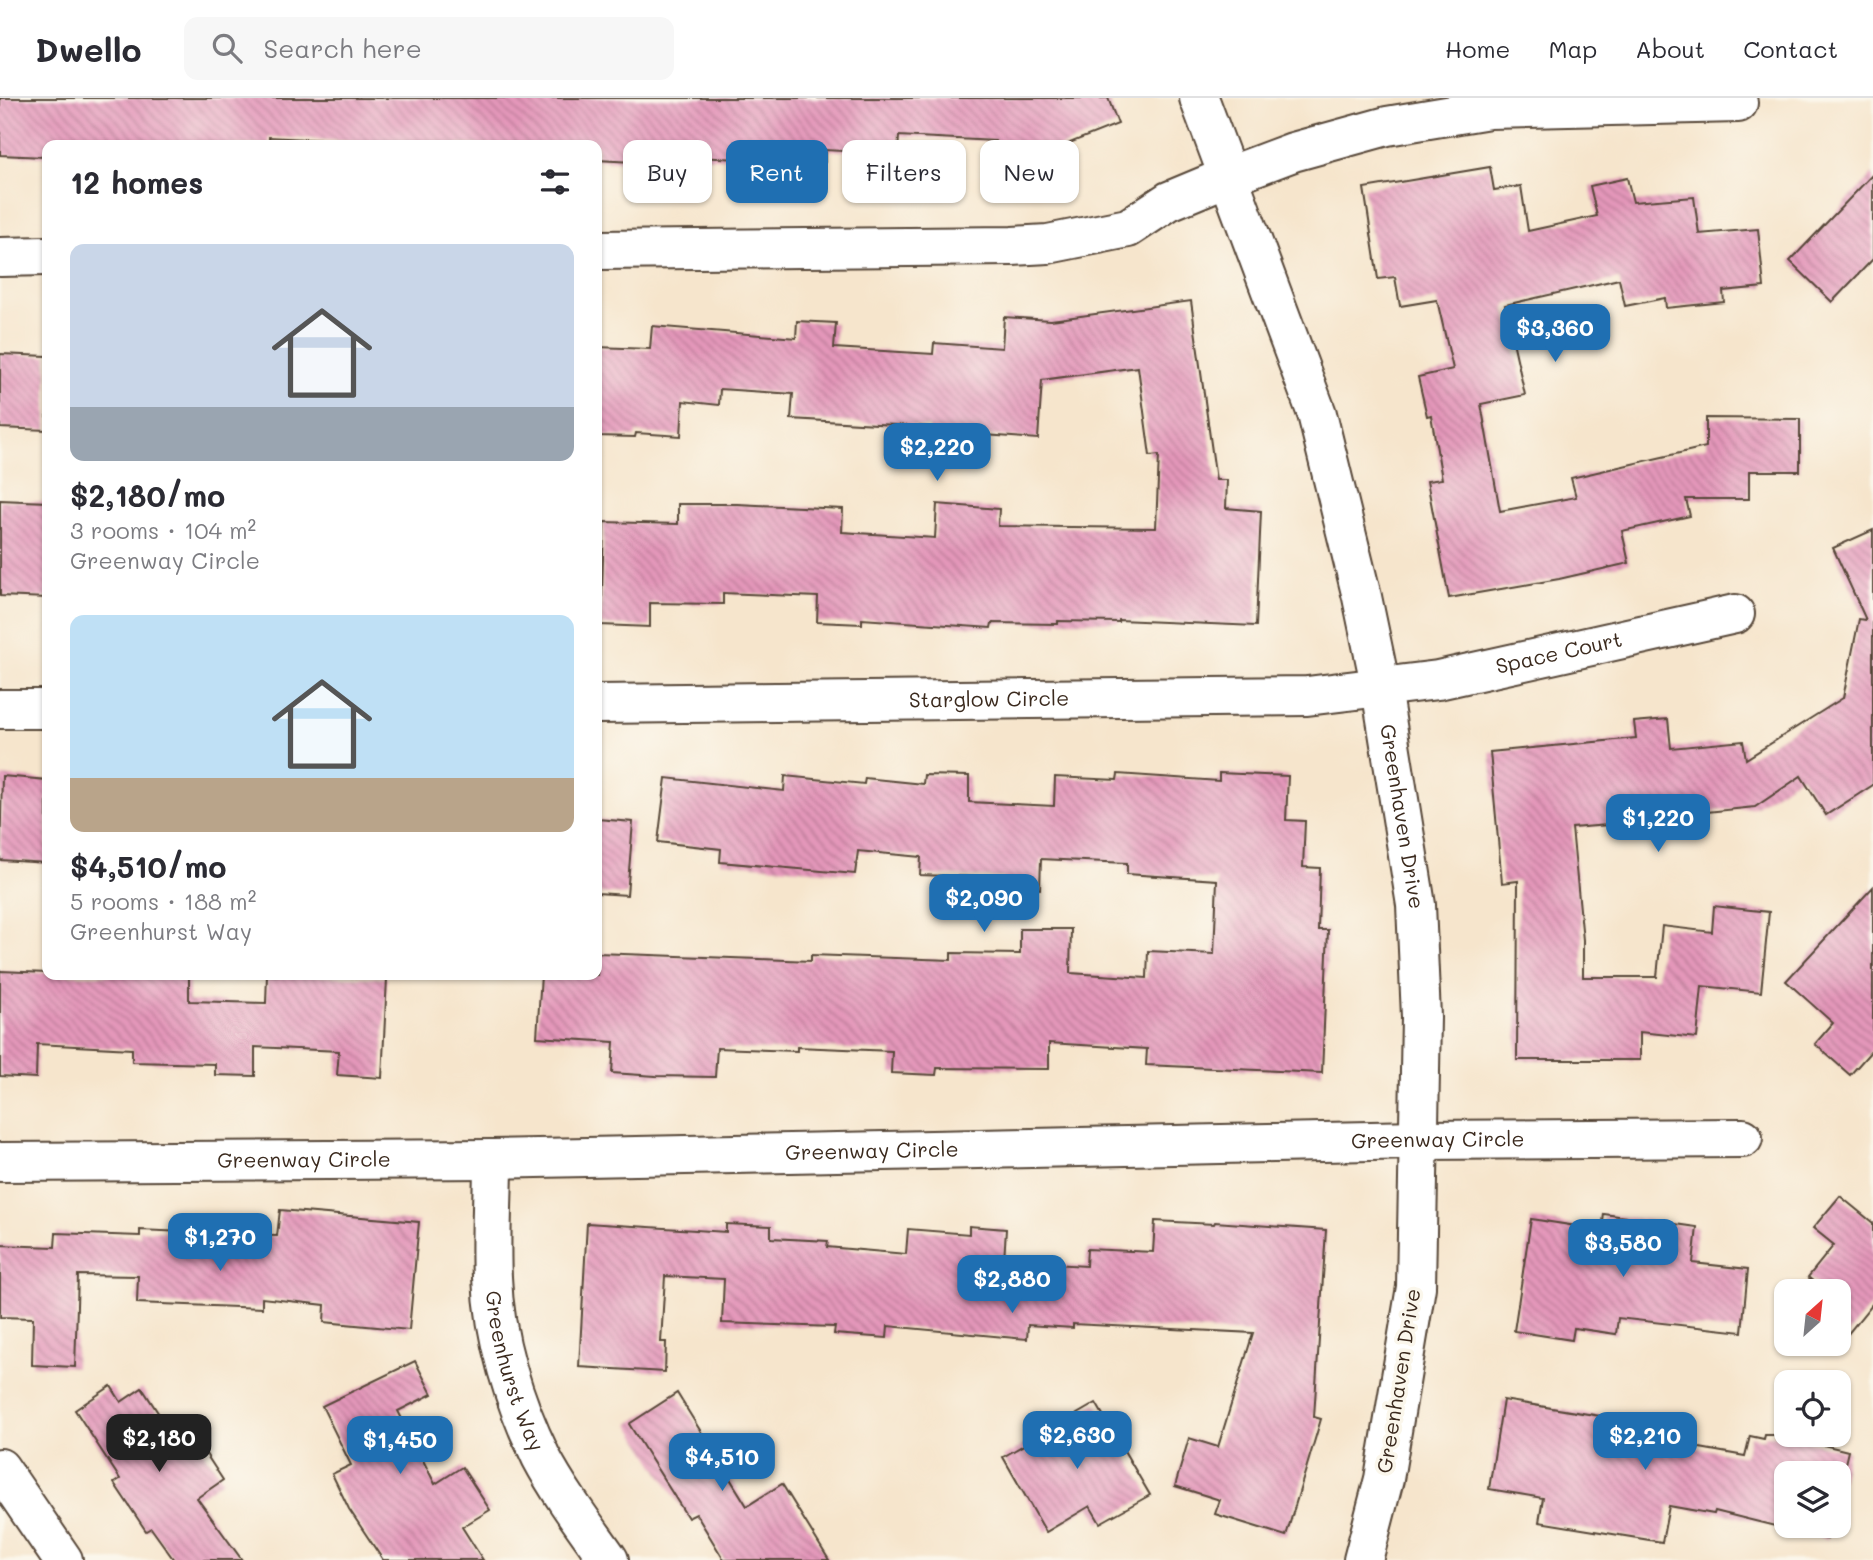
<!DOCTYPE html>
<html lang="en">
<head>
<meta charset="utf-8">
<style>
  :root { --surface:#fff; --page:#f7f7f7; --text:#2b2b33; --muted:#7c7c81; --line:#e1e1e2; --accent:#1f6fb2 }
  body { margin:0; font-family:Mali,sans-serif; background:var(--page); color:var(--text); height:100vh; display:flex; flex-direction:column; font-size:26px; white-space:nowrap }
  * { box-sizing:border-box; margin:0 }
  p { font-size:23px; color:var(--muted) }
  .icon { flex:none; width:38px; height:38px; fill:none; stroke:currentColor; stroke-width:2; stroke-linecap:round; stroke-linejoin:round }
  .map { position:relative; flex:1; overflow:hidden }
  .side { position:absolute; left:42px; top:42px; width:560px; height:840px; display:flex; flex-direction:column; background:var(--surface); border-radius:14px; box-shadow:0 2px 5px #0004 }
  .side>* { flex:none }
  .hud { position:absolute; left:623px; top:42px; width:665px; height:63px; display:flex; gap:14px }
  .needle { width:46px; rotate:27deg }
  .tools { position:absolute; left:1774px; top:1181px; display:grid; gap:14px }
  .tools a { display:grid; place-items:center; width:77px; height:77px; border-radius:14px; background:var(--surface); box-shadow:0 2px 5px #0004; font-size:35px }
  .price { position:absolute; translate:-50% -60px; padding:0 16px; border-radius:14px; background:var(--accent); color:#fff; font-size:23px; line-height:46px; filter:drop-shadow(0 2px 4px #0008) }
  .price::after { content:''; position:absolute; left:50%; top:42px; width:21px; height:16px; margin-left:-10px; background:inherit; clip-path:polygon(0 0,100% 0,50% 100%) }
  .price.active { background:#222; color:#fff }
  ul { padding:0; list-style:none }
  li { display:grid; align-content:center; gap:14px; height:371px; padding:0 28px }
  li span { display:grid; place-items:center; height:217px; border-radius:14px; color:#555 }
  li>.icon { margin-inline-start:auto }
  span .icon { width:126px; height:126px; fill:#fffc; stroke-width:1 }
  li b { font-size:30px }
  h2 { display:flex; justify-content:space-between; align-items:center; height:84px; padding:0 28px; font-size:30px }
  .tag { padding:0 24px; border-radius:14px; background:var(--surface); box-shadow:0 2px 5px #0004; font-size:24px; line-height:63px }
  .tag.active { background:var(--accent); color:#fff }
  header { display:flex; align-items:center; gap:42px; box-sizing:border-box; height:98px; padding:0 35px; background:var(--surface); border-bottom:2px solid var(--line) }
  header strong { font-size:33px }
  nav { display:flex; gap:38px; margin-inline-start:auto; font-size:24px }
  .search { width:490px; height:63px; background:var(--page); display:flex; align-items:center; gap:18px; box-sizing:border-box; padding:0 24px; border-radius:14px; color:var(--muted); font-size:26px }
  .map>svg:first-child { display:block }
  .building { fill:url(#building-back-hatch) }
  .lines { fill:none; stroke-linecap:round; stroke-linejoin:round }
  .minor-casing { stroke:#574638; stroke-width:42 }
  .minor { stroke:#fff; stroke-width:38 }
  .labels { text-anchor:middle; stroke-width:7; stroke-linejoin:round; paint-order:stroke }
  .street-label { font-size:21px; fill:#3b2a1e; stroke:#fbf7ec }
</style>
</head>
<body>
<header>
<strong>Dwello</strong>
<div class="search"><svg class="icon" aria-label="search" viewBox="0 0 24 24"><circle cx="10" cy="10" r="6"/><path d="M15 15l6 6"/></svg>Search here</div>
<nav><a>Home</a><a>Map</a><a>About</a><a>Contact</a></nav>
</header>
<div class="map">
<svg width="1873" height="1462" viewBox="0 0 1873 1462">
  <defs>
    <pattern id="building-back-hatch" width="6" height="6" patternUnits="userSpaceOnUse" patternTransform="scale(1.75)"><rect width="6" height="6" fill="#e497ba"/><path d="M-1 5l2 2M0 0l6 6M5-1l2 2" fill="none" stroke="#ba7b97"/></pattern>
  </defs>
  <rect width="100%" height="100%" fill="#fbf7ec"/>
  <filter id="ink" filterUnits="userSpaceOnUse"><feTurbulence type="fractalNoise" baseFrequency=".0143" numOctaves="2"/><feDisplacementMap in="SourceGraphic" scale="14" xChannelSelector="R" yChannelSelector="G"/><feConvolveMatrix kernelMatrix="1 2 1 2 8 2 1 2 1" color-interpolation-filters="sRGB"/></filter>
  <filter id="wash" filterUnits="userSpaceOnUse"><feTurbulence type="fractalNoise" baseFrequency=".00686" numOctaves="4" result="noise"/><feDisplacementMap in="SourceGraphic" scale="28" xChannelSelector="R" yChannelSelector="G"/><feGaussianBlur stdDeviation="1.57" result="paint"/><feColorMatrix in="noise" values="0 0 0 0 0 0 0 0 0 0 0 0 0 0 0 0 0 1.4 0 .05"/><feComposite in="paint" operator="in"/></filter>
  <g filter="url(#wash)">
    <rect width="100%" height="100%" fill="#f6e5cc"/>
    <g id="blocks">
      <g class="building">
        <polygon points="0,0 1108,0 1118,26 1006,70 995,43 899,38 898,56 825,52 825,64 690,59 689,67 597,62 597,47 360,47 360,44 269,39 269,47 46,47 45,59 0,57"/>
        <polygon points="1490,69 1494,92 1521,88 1528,133 1597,118 1590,88 1627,80 1633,104 1694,99 1699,136 1758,131 1764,189 1723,193 1724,204 1666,210 1665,200 1625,208 1619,181 1505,207 1525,297 1481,306 1500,413 1576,399 1571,380 1706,349 1706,320 1800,321 1800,373 1749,373 1749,401 1686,401 1690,418 1622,433 1629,465 1559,481 1449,500 1427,383 1442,381 1431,317 1427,318 1418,279 1453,271 1437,202 1400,208 1395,179 1378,181 1364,90"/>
        <polygon points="1873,76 1873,161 1832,204 1790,163"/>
        <polygon points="1191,203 1216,382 1227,382 1226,410 1261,413 1256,528 1119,522 1119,524 1058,523 1058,526 992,525 991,530 862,521 862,526 817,524 818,499 723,495 723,506 650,505 650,529 601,527 604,424 678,426 678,406 737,406 843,411 842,434 935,440 937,406 999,411 998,428 1156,430 1159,357 1150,358 1138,269 1042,282 1038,341 929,333 929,329 791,321 793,296 720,291 719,307 683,303 681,338 636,335 635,339 597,338 597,249 650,251 652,228 796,240 797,223 836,225 834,250 933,256 934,245 1002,250 1004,219 1051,222"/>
        <polygon points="0,256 47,258 47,332 0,330"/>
        <polygon points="0,402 47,404 47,500 0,498"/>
        <polygon points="1873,432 1873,687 1826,717 1801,678 1755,709 1619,723 1620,726 1572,730 1583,842 1583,879 1657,879 1662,828 1712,834 1714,808 1769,814 1761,894 1702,888 1697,940 1640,934 1640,962 1517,962 1518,783 1502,785 1490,654 1636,640 1634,624 1668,621 1671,650 1743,643 1746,661 1843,600 1859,521 1866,522 1833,450"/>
        <polygon points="1219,675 1288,678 1286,722 1305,723 1303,769 1320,770 1318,832 1328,832 1322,975 1146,967 1147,951 1049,945 1049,971 937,970 936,977 891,975 892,953 797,949 797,953 717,950 715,979 656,978 612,975 614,944 537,939 541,877 597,877 597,855 811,863 811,857 951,862 951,855 1020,856 1020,831 1071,831 1070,875 1147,880 1148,853 1214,856 1217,782 1127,776 1127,765 1041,761 1040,791 1003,789 1004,780 920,777 921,759 858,753 855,776 720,764 721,751 658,744 666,680 784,693 785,678 864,686 865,680 923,686 924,677 969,678 969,704 1054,708 1055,679 1117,682 1118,676 1219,683"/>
        <polygon points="2,678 47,682 47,765 0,762"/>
        <polygon points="597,721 633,724 627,797 597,795"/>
        <polygon points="1873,789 1873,951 1850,977 1815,946 1833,925 1786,883"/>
        <polygon points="0,873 47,875 47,877 189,877 189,903 266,905 267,877 387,880 382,980 337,977 339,953 255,949 255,978 215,977 215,966 132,964 132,951 37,946 36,980 0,978"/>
        <polygon points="1840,1098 1873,1125 1873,1205 1839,1247 1839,1194 1826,1194 1808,1179 1834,1147 1813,1130"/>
        <polygon points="280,1112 419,1124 409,1232 324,1224 325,1207 262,1200 262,1210 137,1205 138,1178 78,1177 75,1269 32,1267 33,1220 0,1219 0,1147 55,1149 56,1135 140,1138 140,1132 277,1138"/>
        <polygon points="1604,1116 1697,1129 1693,1165 1748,1171 1742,1234 1618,1220 1616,1236 1574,1230 1572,1242 1514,1233 1531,1121 1602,1132"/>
        <polygon points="1155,1123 1214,1126 1215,1124 1326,1132 1314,1319 1321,1321 1286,1438 1215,1416 1220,1402 1175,1388 1189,1340 1218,1349 1253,1235 1073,1226 1073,1230 1028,1227 1027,1241 888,1228 887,1240 834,1236 835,1229 722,1225 724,1181 665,1178 661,1244 666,1244 665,1274 579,1269 587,1125 726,1134 726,1126 771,1128 771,1140 828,1143 827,1149 906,1156 908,1131 969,1136 969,1128 1006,1131 1004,1163 1086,1168 1087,1151 1153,1154"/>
        <polygon points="415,1263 432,1296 398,1313 435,1386 462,1369 490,1412 462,1429 483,1462 383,1462 349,1411 332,1376 351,1367 322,1308"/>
        <polygon points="111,1288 121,1304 142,1290 168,1330 183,1321 223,1382 197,1400 242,1462 174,1462 151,1430 146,1433 114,1385 120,1381 75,1312"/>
        <polygon points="677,1295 747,1408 782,1386 829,1462 724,1462 696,1416 688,1420 629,1326"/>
        <polygon points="1503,1302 1637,1324 1638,1320 1670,1325 1666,1344 1745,1358 1750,1338 1764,1341 1765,1337 1809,1337 1807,1343 1848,1353 1839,1391 1839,1376 1787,1376 1787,1428 1831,1428 1827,1441 1715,1413 1714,1416 1669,1408 1662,1444 1539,1424 1543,1400 1489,1391"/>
        <polygon points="1096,1305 1150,1397 1100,1425 1090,1408 1046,1434 1003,1359"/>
      </g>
    </g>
  </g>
  <g filter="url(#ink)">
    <use href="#blocks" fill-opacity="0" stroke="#574638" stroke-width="2"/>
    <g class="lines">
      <defs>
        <g id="minor">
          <path id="s1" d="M 1199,0 L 1317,316 L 1362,499 L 1381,590 L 1416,807 L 1421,919 L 1416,1189 L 1384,1381 L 1363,1462"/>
          <polyline points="597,152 1012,148 1048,146 1128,130 1169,103 1229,78 1293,54 1387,28 1489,11 1738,5"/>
          <polyline points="0,159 47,158"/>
          <path id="s2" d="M 597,606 L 1307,598 L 1438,582 L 1735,516"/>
          <polyline points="0,611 47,611"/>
          <path id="s3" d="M 493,1061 C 493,1100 490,1140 492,1179 C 494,1240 514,1304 541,1359 C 560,1395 585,1428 609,1462"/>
          <path id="s4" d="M 0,1064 L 493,1061 L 1419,1042 L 1743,1040"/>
          <polyline points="0,1370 63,1462"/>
        </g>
      </defs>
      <use href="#minor" class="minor-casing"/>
      <use href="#minor" class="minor"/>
    </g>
  </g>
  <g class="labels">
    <g class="street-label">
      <text dy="7" stroke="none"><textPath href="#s2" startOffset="966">Space Court</textPath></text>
      <text dy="7" stroke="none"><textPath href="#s2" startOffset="392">Starglow Circle</textPath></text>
      <text dy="7" stroke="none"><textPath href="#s1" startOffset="749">Greenhaven Drive</textPath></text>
      <text dy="7" stroke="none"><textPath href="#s4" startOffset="1438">Greenway Circle</textPath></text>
      <text dy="7" stroke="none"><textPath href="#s4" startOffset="872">Greenway Circle</textPath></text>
      <text dy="7" stroke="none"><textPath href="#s4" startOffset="304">Greenway Circle</textPath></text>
      <text dy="7" stroke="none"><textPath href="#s3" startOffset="215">Greenhurst Way</textPath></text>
      <text transform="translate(1399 1283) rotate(-81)" y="7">Greenhaven Drive</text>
    </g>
  </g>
</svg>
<div class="tools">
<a><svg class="needle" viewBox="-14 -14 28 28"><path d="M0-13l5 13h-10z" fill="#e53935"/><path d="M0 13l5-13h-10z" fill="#7c7c81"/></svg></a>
<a><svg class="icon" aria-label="locate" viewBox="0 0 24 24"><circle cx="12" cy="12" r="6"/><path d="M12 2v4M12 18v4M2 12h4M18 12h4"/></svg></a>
<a><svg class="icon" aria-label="layers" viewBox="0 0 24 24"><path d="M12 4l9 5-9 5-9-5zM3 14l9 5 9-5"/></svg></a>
</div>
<b class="price" style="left:1555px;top:266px">$3,360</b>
<b class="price" style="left:937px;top:385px">$2,220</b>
<b class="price" style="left:1658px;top:756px">$1,220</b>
<b class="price" style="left:984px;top:836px">$2,090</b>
<b class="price" style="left:220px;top:1175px">$1,270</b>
<b class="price" style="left:1623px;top:1181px">$3,580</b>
<b class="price" style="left:1012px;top:1217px">$2,880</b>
<b class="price" style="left:1077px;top:1373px">$2,630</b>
<b class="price" style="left:1645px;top:1374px">$2,210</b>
<b class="price active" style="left:159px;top:1376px">$2,180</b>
<b class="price" style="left:400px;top:1378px">$1,450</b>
<b class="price" style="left:722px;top:1395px">$4,510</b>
<div class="hud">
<a class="tag">Buy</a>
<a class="tag active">Rent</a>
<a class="tag">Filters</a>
<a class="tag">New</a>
</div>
<section class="side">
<h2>12 homes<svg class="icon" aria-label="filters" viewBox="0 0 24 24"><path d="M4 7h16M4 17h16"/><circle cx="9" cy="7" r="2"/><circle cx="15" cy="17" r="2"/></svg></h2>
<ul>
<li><span style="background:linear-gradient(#c9d6e8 75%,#9aa5b1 0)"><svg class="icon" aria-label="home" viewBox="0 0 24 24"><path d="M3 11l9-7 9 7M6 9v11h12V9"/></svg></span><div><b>$2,180/mo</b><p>3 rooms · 104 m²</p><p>Greenway Circle</p></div></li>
<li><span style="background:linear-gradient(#bfe0f5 75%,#b9a48a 0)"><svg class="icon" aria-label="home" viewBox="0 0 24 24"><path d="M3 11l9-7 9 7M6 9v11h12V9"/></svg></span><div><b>$4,510/mo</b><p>5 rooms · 188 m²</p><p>Greenhurst Way</p></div></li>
</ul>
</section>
</div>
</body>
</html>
